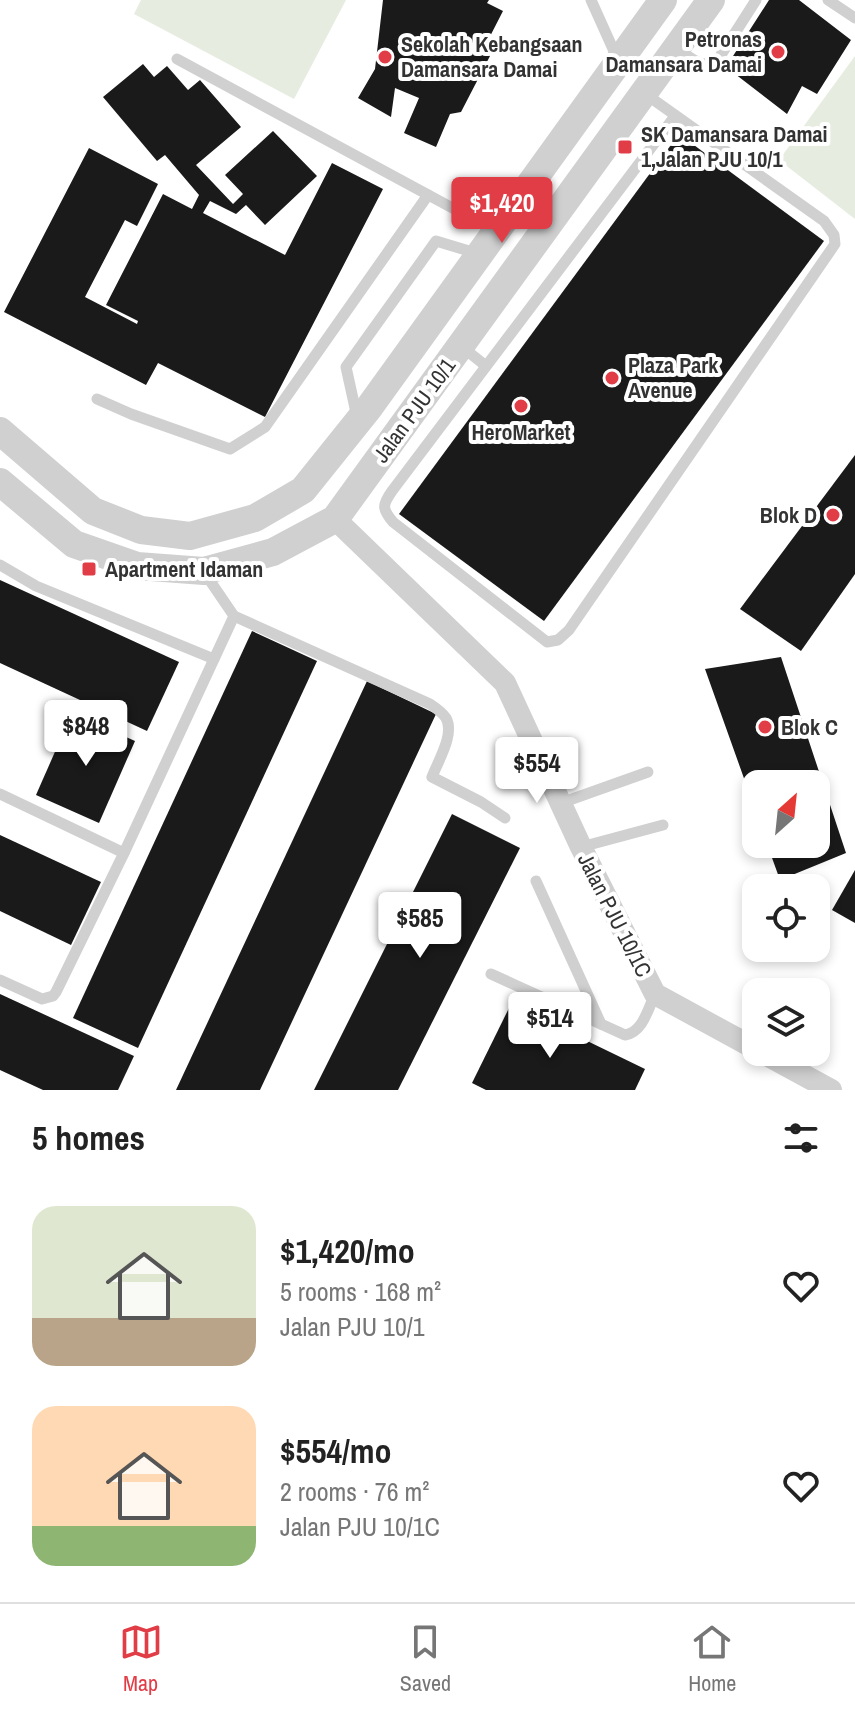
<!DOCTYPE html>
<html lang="en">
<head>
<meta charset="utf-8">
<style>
  :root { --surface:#fff; --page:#f6f6f6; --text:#222; --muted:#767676; --line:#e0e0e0; --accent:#e13d46 }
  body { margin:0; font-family:"Archivo Narrow",sans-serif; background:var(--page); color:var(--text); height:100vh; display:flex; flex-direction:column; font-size:30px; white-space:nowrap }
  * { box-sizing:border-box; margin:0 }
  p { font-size:26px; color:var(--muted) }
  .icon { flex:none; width:44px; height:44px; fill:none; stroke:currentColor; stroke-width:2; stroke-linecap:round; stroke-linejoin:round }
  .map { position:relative; height:1090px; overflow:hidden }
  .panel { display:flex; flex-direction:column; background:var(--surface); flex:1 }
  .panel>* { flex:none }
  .needle { width:52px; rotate:27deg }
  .fabs { position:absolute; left:742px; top:770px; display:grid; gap:16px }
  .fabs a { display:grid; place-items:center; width:88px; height:88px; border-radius:16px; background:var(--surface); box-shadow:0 4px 12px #0003; font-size:40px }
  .price { position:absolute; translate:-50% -68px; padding:0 18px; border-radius:8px; background:#fff; color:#222; font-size:26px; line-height:52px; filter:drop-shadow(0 2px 4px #0008) }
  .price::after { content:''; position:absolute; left:50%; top:48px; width:24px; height:18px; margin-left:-12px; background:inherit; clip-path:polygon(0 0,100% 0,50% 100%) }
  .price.on { background:var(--accent); color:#fff }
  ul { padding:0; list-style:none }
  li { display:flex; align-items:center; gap:24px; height:200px; padding:0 32px }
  li span { display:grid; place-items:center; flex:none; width:224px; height:160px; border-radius:24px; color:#555 }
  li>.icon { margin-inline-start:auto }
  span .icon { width:96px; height:96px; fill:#fffc; stroke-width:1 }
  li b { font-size:34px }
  h2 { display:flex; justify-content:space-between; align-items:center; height:96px; padding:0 32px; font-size:34px }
  .menu { display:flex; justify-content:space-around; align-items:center; height:112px; border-top:2px solid var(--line); background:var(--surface); font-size:22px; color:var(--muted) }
  .menu a { display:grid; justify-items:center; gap:4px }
  .menu .on { color:var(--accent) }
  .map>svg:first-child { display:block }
  .green { fill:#e6ecdf }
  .building { fill:#1a1a1a }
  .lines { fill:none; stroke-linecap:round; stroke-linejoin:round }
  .service { stroke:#d0d0d0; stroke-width:11 }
  .minor { stroke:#d0d0d0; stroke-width:22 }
  .tertiary { stroke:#d0d0d0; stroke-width:28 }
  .poi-dot { fill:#e13d46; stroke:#fff; stroke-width:3 }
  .labels { text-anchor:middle; stroke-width:8; stroke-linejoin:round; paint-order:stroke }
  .poi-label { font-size:22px; font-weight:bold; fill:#333; stroke:#fff; text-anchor:start }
  .street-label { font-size:22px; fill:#333; stroke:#fff }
</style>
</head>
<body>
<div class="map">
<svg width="855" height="1090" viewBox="0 0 855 1090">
  <rect width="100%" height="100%" fill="#fff"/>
  <g class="green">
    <polygon points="141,0 346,0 294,99 134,14"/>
    <polygon points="855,56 855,219 779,160"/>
  </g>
  <g class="building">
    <polygon points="383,0 489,0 487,3 503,11 482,52 490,56 461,112 450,114 436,147 404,133 419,98 395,88 391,117 358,98 375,69"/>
    <polygon points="769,0 799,0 851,40 817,94 802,86 787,114 726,67"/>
    <polygon points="143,64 154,77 167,66 188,90 200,80 241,127 196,165 233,204 243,194 225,175 273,131 317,176 265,225 246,205 236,214 210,201 203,213 285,255 332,163 383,189 265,417 158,363 146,385 4,312 89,148 158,184 137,226 125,220 85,297 137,324 138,321 106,305 163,194 192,209 199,195 165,155 157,161 103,97"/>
    <polygon points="679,134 824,241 544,621 399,514"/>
    <polygon points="855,455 855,574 801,651 740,609"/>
    <polygon points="0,580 179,662 147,731 0,663"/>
    <polygon points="252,631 317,661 138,1048 73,1018"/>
    <polygon points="781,657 846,853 780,880 767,844 816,844 816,784 756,784 756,812 705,669"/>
    <polygon points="367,681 436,714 260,1090 176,1090"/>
    <polygon points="72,713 135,741 99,823 36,795"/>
    <polygon points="452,814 520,848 398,1090 314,1090"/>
    <polygon points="0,835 101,882 71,945 0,911"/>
    <polygon points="855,870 855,923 832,910"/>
    <polygon points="0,994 134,1056 118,1090 43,1090 0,1070"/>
    <polygon points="511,1004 645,1069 635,1090 486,1090 472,1083"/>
  </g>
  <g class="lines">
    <g class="service">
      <polyline points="591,0 618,60"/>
      <polyline points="828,0 855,18"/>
      <path d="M 676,48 C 690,57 705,73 719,58 L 756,0"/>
      <polyline points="177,59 495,231"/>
      <path d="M 644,93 L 824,221 L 834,235 L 835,244 L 569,630 L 558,640 L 547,642 L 393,522 C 382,509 382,505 392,491 L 675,116"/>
      <polyline points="461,346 486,366"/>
      <polyline points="97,399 131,414 230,449 265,427 428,195"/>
      <polyline points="357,417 346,367 436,241 479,254"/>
      <polyline points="0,565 36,586 214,659"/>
      <path d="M 204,572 L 234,616 L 430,704 C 436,708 442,712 446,718 C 455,734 438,761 432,777 L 481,802 L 505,818"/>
      <polyline points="0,794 124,853"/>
      <polyline points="561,803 648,772"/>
      <polyline points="581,847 663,825"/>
      <polyline points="536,881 601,1024"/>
      <path d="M 491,974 L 625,1035 C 643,1032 648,1009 655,994"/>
      <polyline points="0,980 42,999 53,996 56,992 124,853 234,616"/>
    </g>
    <g class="minor">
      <polyline points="335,519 505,683 581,847 655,994 756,1049"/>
      <polyline points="761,1052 831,1090"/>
    </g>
    <g class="tertiary">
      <polyline points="0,431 93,511 141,530 190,536 255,518 303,490 368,409 663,0"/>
      <polyline points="0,482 74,544 137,566 204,571 273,552 335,519 711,0"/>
    </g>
  </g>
  <g class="poi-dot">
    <circle cx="778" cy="52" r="8"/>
    <circle cx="385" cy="57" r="8"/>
    <rect x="617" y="139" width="16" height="16" rx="4"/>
    <circle cx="612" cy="378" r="8"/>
    <circle cx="521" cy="406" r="8"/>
    <circle cx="833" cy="515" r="8"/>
    <rect x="81" y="561" width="16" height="16" rx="4"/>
    <circle cx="765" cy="727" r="8"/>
  </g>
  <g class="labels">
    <g class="poi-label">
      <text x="762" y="47" text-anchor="end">Petronas<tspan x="762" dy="25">Damansara Damai</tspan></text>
      <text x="401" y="52">Sekolah Kebangsaan<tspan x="401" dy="25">Damansara Damai</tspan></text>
      <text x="641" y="142">SK Damansara Damai<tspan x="641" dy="25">1,Jalan PJU 10/1</tspan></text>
      <text x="628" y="373">Plaza Park<tspan x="628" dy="25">Avenue</tspan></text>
      <text x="521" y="440" text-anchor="middle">HeroMarket</text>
      <text x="817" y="523" text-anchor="end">Blok D</text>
      <text x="105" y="577">Apartment Idaman</text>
      <text x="781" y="735">Blok C</text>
    </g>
    <g class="street-label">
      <text transform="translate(414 410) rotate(-54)" y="8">Jalan PJU 10/1</text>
      <text transform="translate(615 915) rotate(63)" y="8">Jalan PJU 10/1C</text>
    </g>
  </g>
</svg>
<div class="fabs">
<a><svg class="needle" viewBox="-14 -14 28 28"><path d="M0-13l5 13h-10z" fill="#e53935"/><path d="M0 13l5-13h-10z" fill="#767676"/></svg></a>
<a><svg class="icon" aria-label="locate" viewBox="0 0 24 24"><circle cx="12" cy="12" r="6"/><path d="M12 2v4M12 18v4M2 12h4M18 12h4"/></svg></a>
<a><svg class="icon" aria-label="layers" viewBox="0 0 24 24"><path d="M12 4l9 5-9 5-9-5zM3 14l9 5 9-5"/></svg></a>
</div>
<b class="price on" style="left:502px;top:245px">$1,420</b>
<b class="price" style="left:86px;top:768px">$848</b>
<b class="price" style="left:537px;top:805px">$554</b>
<b class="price" style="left:420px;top:960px">$585</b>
<b class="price" style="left:550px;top:1060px">$514</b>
</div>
<section class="panel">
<h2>5 homes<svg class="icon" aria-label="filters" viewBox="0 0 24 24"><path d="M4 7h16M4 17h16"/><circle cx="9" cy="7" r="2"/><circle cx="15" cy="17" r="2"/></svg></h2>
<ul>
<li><span style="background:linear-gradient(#dfe7d0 70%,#b9a48a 0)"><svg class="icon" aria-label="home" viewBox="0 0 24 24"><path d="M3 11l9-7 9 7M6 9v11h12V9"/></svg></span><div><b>$1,420/mo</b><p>5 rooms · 168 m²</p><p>Jalan PJU 10/1</p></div><svg class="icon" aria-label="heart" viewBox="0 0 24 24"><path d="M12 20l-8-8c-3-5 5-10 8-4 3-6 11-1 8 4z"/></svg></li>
<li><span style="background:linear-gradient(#ffd9b3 75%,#8fb573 0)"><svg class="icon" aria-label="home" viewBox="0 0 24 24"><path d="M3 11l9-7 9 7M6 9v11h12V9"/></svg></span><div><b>$554/mo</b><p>2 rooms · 76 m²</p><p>Jalan PJU 10/1C</p></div><svg class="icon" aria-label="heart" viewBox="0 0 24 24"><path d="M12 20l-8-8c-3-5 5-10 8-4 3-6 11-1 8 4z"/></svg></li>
</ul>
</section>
<nav class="menu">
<a class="on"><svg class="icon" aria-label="map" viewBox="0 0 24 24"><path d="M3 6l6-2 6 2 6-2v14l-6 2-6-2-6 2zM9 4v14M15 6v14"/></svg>Map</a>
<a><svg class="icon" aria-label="saved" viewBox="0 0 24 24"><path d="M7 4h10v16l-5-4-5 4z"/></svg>Saved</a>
<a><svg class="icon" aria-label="home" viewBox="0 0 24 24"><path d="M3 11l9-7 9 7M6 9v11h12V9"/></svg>Home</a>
</nav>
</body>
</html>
